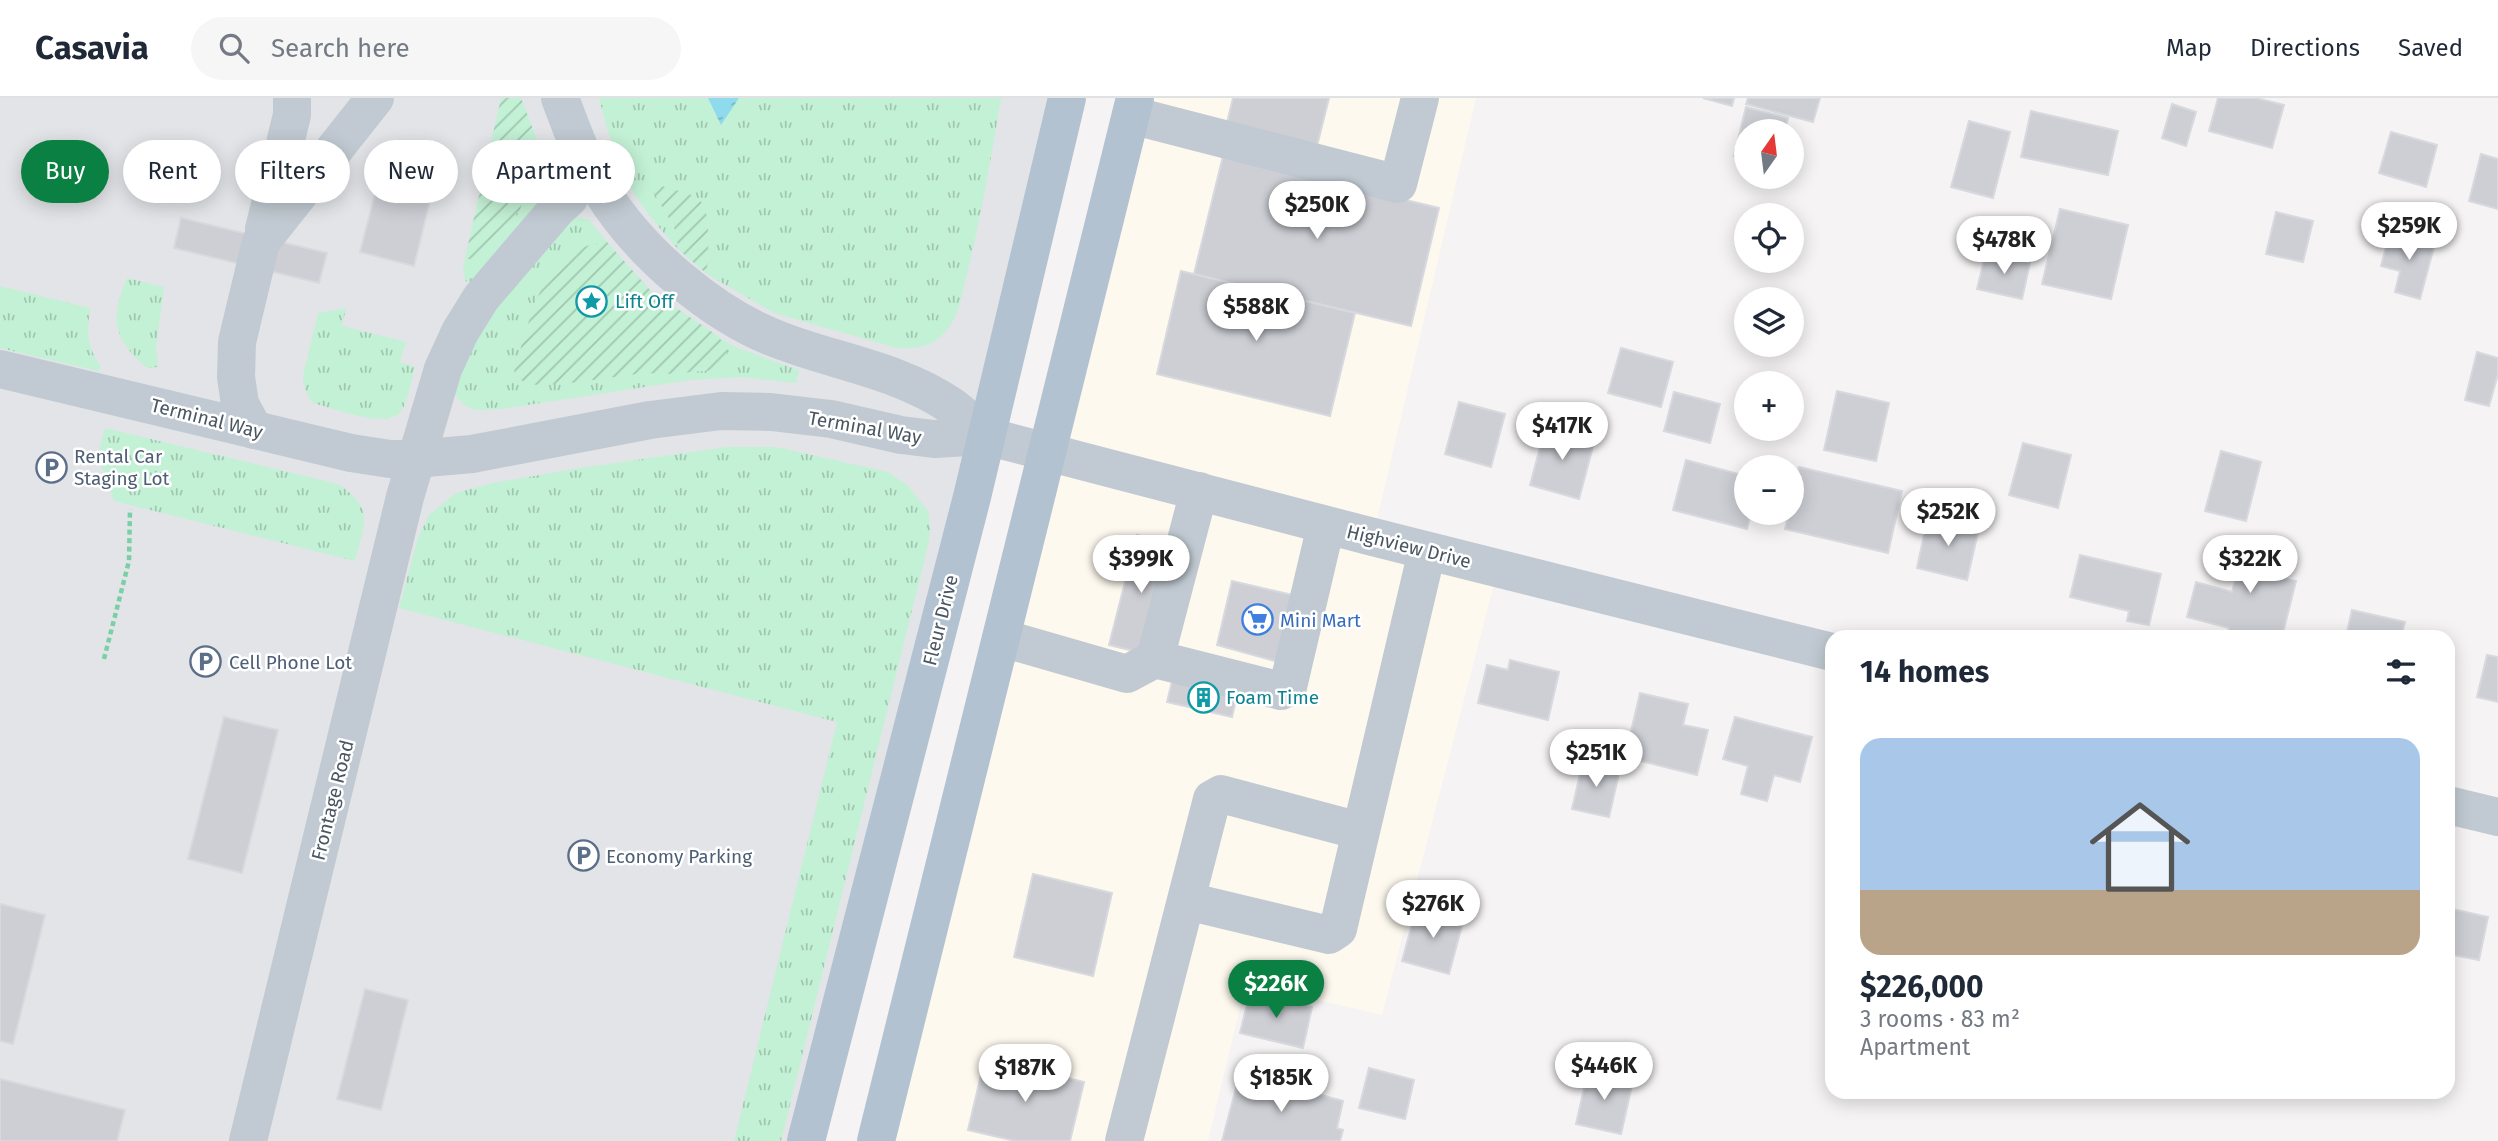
<!DOCTYPE html>
<html lang="en">
<head>
<meta charset="utf-8">
<style>
  :root { --surface:#fff; --page:#f6f6f7; --text:#1f2937; --muted:#747a83; --line:#e0e1e3; --accent:#0b8043 }
  body { margin:0; font-family:"Fira Sans",sans-serif; background:var(--page); color:var(--text); height:100vh; display:flex; flex-direction:column; font-size:26px; white-space:nowrap }
  * { box-sizing:border-box; margin:0 }
  p { font-size:23px; color:var(--muted) }
  .icon { flex:none; width:38px; height:38px; fill:none; stroke:currentColor; stroke-width:2; stroke-linecap:round; stroke-linejoin:round }
  .map { position:relative; flex:1; overflow:hidden }
  .sheet { position:absolute; left:1825px; top:532px; width:630px; height:469px; display:flex; flex-direction:column; background:var(--surface); border-radius:21px; box-shadow:0 4px 18px #0003 }
  .sheet>* { flex:none }
  .banner { position:absolute; left:21px; top:42px; width:665px; height:63px; display:flex; gap:14px }
  .needle { width:46px; rotate:14deg }
  .fabs { position:absolute; left:1734px; top:21px; display:grid; gap:14px }
  .fabs a { display:grid; place-items:center; width:70px; height:70px; border-radius:50%; background:var(--surface); box-shadow:0 4px 18px #0003; font-size:35px }
  .price { position:absolute; translate:-50% -60px; padding:0 16px; border-radius:24px; background:#fff; color:#222; font-size:23px; line-height:46px; filter:drop-shadow(0 2px 4px #0008) }
  .price::after { content:''; position:absolute; left:50%; top:42px; width:21px; height:16px; margin-left:-10px; background:inherit; clip-path:polygon(0 0,100% 0,50% 100%) }
  .price.active { background:var(--accent); color:#fff }
  ul { padding:0; list-style:none }
  li { display:grid; align-content:center; gap:14px; height:371px; padding:0 35px }
  li span { display:grid; place-items:center; height:217px; border-radius:21px; color:#555 }
  li>.icon { margin-inline-start:auto }
  span .icon { width:126px; height:126px; fill:#fffc; stroke-width:1 }
  li b { font-size:30px }
  h2 { display:flex; justify-content:space-between; align-items:center; height:84px; padding:0 35px; font-size:30px }
  .chip { padding:0 24px; border-radius:32px; background:var(--surface); box-shadow:0 4px 18px #0003; font-size:24px; line-height:63px }
  .chip.active { background:var(--accent); color:#fff }
  header { display:flex; align-items:center; gap:42px; box-sizing:border-box; height:98px; padding:0 35px; background:var(--surface); border-bottom:2px solid var(--line) }
  header strong { font-size:33px }
  nav { display:flex; gap:38px; margin-inline-start:auto; font-size:24px }
  .search { width:490px; height:63px; background:var(--page); display:flex; align-items:center; gap:18px; box-sizing:border-box; padding:0 24px; border-radius:38px; color:var(--muted); font-size:26px }
  .map>svg:first-child { display:block }
  .commercial { fill:#fdf9ef }
  .airport { fill:#e2e4e7 }
  .grass { fill:url(#grass-tufts) }
  .garden { fill:url(#garden-furrows) }
  .water { fill:url(#water-ripples) }
  .building { fill:#cdcfd5; stroke:#d7d9de; stroke-width:2 }
  .lines { fill:none; stroke-linecap:round; stroke-linejoin:round }
  .path { stroke:#7ad0a6; stroke-width:4.5; stroke-dasharray:5 3.5; stroke-linecap:butt }
  .minor { stroke:#c1cad2; stroke-width:38 }
  .major { stroke:#b3c2d1; stroke-width:38 }
  .labels { text-anchor:middle; stroke-width:5; stroke-linejoin:round; paint-order:stroke }
  .culture-label { font-size:19px; fill:#0d838f; stroke:#fff; text-anchor:start }
  .street-label { font-size:19px; fill:#4a5661; stroke:#fff }
  .service-label { font-size:19px; fill:#4e5e75; stroke:#fff; text-anchor:start }
  .shop-label { font-size:19px; fill:#366cbe; stroke:#fff; text-anchor:start }
</style>
</head>
<body>
<header>
<strong>Casavia</strong>
<div class="search"><svg class="icon" aria-label="search" viewBox="0 0 24 24"><circle cx="10" cy="10" r="6"/><path d="M15 15l6 6"/></svg>Search here</div>
<nav><a>Map</a><a>Directions</a><a>Saved</a></nav>
</header>
<div class="map">
<svg width="2498" height="1043" viewBox="0 0 2498 1043">
  <defs>
    <pattern id="grass-tufts" width="24" height="20" patternUnits="userSpaceOnUse" patternTransform="scale(1.75)"><rect width="24" height="20" fill="#c3f1d5"/><path d="M3 7l-1-3M5 7V3M7 7l1-3M15 17l-1-3M17 17v-4M19 17l1-3" fill="none" stroke="#a0c6b0"/></pattern>
    <pattern id="garden-furrows" width="10" height="10" patternUnits="userSpaceOnUse" patternTransform="scale(1.75)"><rect width="10" height="10" fill="#c3f1d5"/><path d="M-1 1l2-2M0 10L10 0M9 11l2-2" fill="none" stroke="#a0c6b0"/></pattern>
    <pattern id="water-ripples" width="26" height="14" patternUnits="userSpaceOnUse" patternTransform="scale(1.75)"><rect width="26" height="14" fill="#90daee"/><path d="M2 4q2-2 4 0t4 0M15 11q2-2 4 0t4 0" fill="none" stroke="#78b4c4"/></pattern>
  </defs>
  <rect width="100%" height="100%" fill="#f5f3f3"/>
  <polygon class="commercial" points="1135,0 1476,0 1373,439 1498,471 1382,917 1246,885 1208,1043 876,1043"/>
  <polygon class="airport" points="0,0 1067,0 806,1043 0,1043"/>
  <g class="grass">
    <path d="M 599,0 L 1001,0 C 991,60 981,120 966,179 C 962,197 958,221 945,234 C 931,250 916,250 897,250 L 774,215 L 707,176 L 709,127 L 688,96 L 671,92 L 655,86 C 659,109 678,127 679,152 C 662,133 645,114 632,92 C 616,64 607,31 599,0 Z"/>
    <path d="M 536,39 C 545,60 549,77 545,99 L 471,187 L 465,182 L 463,172 L 465,160 L 477,162 L 494,139 L 520,112 L 523,102 C 508,73 507,58 536,39 Z"/>
    <path d="M 579,119 L 589,122 L 616,155 L 651,193 L 693,223 L 735,249 L 799,272 L 796,285 L 741,279 L 690,282 L 501,311 C 475,312 470,316 454,295 L 481,224 L 570,123 Z"/>
    <path d="M 127,180 L 164,189 L 156,249 L 158,269 L 147,270 C 112,240 110,221 127,180 Z"/>
    <path d="M 0,188 L 90,210 C 87,237 86,246 101,269 L 98,273 L 0,250 Z"/>
    <path d="M 346,210 L 342,228 L 406,244 L 400,264 L 415,269 C 411,282 409,300 402,312 C 390,333 333,310 313,305 C 307,296 303,290 303,278 L 318,215 Z"/>
    <path d="M 105,330 L 338,386 C 376,412 364,425 355,463 L 114,403 L 98,357 Z"/>
    <polygon points="727,349 776,349 888,374 908,388 928,413 930,427 929,443 781,1043 734,1043 837,624 399,510 418,440 429,417 456,395 493,385 580,370"/>
  </g>
  <g class="garden">
    <path d="M 501,0 L 521,0 L 536,39 C 507,58 508,73 523,102 L 520,112 L 494,139 L 477,163 L 465,160 Z"/>
    <path d="M 654,85 C 668,91 685,93 697,100 C 714,110 707,158 707,176 L 679,152 L 674,129 L 654,95 Z"/>
    <path d="M 607,144 L 651,193 L 718,238 L 727,251 L 728,261 L 724,268 L 716,272 L 668,276 L 644,275 L 563,286 L 530,287 L 515,279 C 512,267 518,260 521,249 C 536,200 548,149 607,144 Z"/>
  </g>
  <polygon class="water" points="708,0 739,0 721,27"/>
  <g class="building">
    <polygon points="1233,0 1329,0 1315,56 1225,33"/>
    <polygon points="1703,0 1734,0 1732,8"/>
    <polygon points="1748,0 1820,0 1813,24 1746,6"/>
    <polygon points="2218,0 2256,0 2284,7 2272,50 2209,33"/>
    <polygon points="2172,6 2196,14 2186,48 2162,40"/>
    <polygon points="1746,9 1788,20 1785,33 1746,33 1746,62 1734,58"/>
    <polygon points="2031,13 2118,33 2108,77 2021,59"/>
    <polygon points="1969,23 2010,34 1993,100 1951,89"/>
    <polygon points="2391,34 2437,47 2426,89 2379,75"/>
    <polygon points="2481,56 2498,61 2498,111 2469,103"/>
    <polygon points="385,57 438,70 414,168 360,154"/>
    <polygon points="1223,58 1439,110 1411,228 1194,176"/>
    <polygon points="2060,111 2128,127 2111,201 2042,186"/>
    <polygon points="2276,114 2313,123 2303,164 2266,156"/>
    <polygon points="181,120 327,155 319,185 174,150"/>
    <polygon points="2390,134 2435,145 2420,201 2395,194 2400,173 2381,168"/>
    <polygon points="1986,154 2030,165 2022,201 1977,191"/>
    <polygon points="1181,173 1355,215 1330,318 1157,276"/>
    <polygon points="1621,250 1673,264 1661,309 1608,295"/>
    <polygon points="2477,254 2498,260 2498,276 2489,308 2465,302"/>
    <polygon points="1837,293 1889,305 1876,363 1824,352"/>
    <polygon points="1674,294 1720,306 1710,345 1664,333"/>
    <polygon points="1459,304 1505,316 1491,369 1445,356"/>
    <polygon points="1546,327 1595,341 1579,401 1530,387"/>
    <polygon points="2023,345 2071,357 2058,410 2009,397"/>
    <polygon points="2221,353 2261,364 2246,423 2205,413"/>
    <polygon points="1686,362 1746,378 1746,415 1751,415 1747,431 1673,412"/>
    <polygon points="1799,369 1902,393 1888,455 1785,431 1789,415 1792,415 1792,400"/>
    <polygon points="1928,418 1979,430 1967,482 1917,470"/>
    <polygon points="1137,437 1173,446 1146,556 1109,547"/>
    <polygon points="2246,442 2292,454 2286,481 2296,483 2282,539 2233,539 2228,538 2229,530 2187,519 2196,484 2232,494"/>
    <polygon points="2080,457 2161,476 2149,527 2127,523 2129,513 2070,499"/>
    <polygon points="1232,483 1297,498 1282,565 1217,547"/>
    <polygon points="2352,512 2405,524 2401,539 2346,539"/>
    <polygon points="2487,557 2498,559 2498,604 2477,599"/>
    <polygon points="1510,562 1559,574 1548,622 1478,605 1487,567 1508,572"/>
    <polygon points="1174,575 1238,593 1232,619 1167,604"/>
    <polygon points="1640,595 1688,606 1683,627 1708,632 1697,677 1625,659"/>
    <polygon points="224,619 278,632 242,775 188,761"/>
    <polygon points="1735,619 1812,639 1800,684 1774,677 1767,703 1741,696 1748,668 1723,661"/>
    <polygon points="1583,663 1620,671 1609,719 1572,711"/>
    <polygon points="1033,776 1112,795 1093,878 1014,859"/>
    <polygon points="0,806 45,817 13,946 0,943"/>
    <polygon points="1417,808 1464,820 1449,876 1402,863"/>
    <polygon points="2448,810 2488,819 2479,862 2448,856"/>
    <polygon points="365,891 408,902 381,1012 337,1001"/>
    <polygon points="1250,894 1312,909 1303,950 1240,935"/>
    <polygon points="985,960 1084,984 1070,1043 1015,1043 968,1032"/>
    <polygon points="1369,970 1414,982 1405,1021 1359,1010"/>
    <polygon points="1588,973 1633,983 1621,1036 1576,1026"/>
    <polygon points="1240,975 1343,1003 1337,1030 1343,1032 1340,1043 1222,1043"/>
    <polygon points="0,981 125,1012 117,1043 0,1043"/>
  </g>
  <g class="lines">
    <polyline class="path" points="104,561 129,463 130,411"/>
    <g class="minor">
      <path d="M 560,0 C 572,32 583,63 601,92 C 639,154 713,218 782,243 C 837,264 900,273 950,307 C 963,316 975,328 986,338"/>
      <polyline points="1131,17 1398,86 1420,0"/>
      <polyline points="264,131 292,17 292,0"/>
      <polyline points="0,271 351,355 390,361 415,361 472,356 650,322 721,313 771,314 831,321 901,337 934,341 986,338 1373,439 1832,554"/>
      <polyline points="254,332 240,306 236,279 237,244 261,144 375,0"/>
      <polyline points="1002,540 1127,576 1155,561 1281,593 1288,589 1326,427"/>
      <polyline points="1155,561 1199,393"/>
      <polyline points="2448,707 2498,719"/>
      <polyline points="1187,803 1329,837 1338,831 1427,453"/>
      <polyline points="248,1043 405,399 443,271 460,234 481,200 557,111 569,100 584,63"/>
      <polyline points="1124,1043 1212,701 1221,696 1360,733"/>
    </g>
    <g class="major">
      <polyline points="806,1043 972,399 1067,0"/>
      <polyline points="876,1043 1135,0"/>
    </g>
  </g>
  <defs>
    <symbol id="sight-ring" viewBox="-11 -11 22 22"><circle r="9.5" fill="#fff" stroke="#0f9aa8" stroke-width="1.5"/><path d="M0-6L1.8-2.2L6-1.7L2.9 1.2L3.7 5.4L0 3.3L-3.7 5.4L-2.9 1.2L-6-1.7L-1.8-2.2Z" fill="#0f9aa8"/></symbol>
    <symbol id="parking-ring" viewBox="-11 -11 22 22"><circle r="9.5" fill="#fff" stroke="#5c6f8a" stroke-width="1.5"/><path d="M-3.5-5.5H1a3.5 3.5 0 0 1 0 7H-1V5.5H-3.5ZM-1-3.4V-.6H.8a1.4 1.4 0 0 0 0-2.8Z" fill="#5c6f8a"/></symbol>
    <symbol id="supermarket-ring" viewBox="-11 -11 22 22"><circle r="9.5" fill="#fff" stroke="#3f7fe0" stroke-width="1.5"/><path d="M-6-5.5h2.5l.6 2H6L4.5 2H-2.5L-4.4-4H-6ZM-1.5 3.2a1.3 1.3 0 1 0 .1 0ZM3 3.2a1.3 1.3 0 1 0 .1 0Z" fill="#3f7fe0"/></symbol>
    <symbol id="building-ring" viewBox="-11 -11 22 22"><circle r="9.5" fill="#fff" stroke="#0f9aa8" stroke-width="1.5"/><path d="M-4-6H4V6H1V3H-1V6H-4ZM-2.5-4.3h1.7v1.8h-1.7ZM.8-4.3h1.7v1.8H.8ZM-2.5-1h1.7V.8h-1.7ZM.8-1h1.7V.8H.8Z" fill="#0f9aa8"/></symbol>
  </defs>
  <g fill-rule="evenodd">
    <use href="#sight-ring" x="574" y="186" width="35" height="35"/>
    <use href="#parking-ring" x="34" y="352" width="35" height="35"/>
    <use href="#supermarket-ring" x="1240" y="504" width="35" height="35"/>
    <use href="#parking-ring" x="188" y="546" width="35" height="35"/>
    <use href="#building-ring" x="1186" y="582" width="35" height="35"/>
    <use href="#parking-ring" x="566" y="740" width="35" height="35"/>
  </g>
  <g class="labels">
    <g class="culture-label">
      <text x="615" y="210">Lift Off</text>
      <text x="1226" y="606">Foam Time</text>
    </g>
    <g class="street-label">
      <text transform="translate(207 320) rotate(14)" y="7">Terminal Way</text>
      <text transform="translate(865 329) rotate(10)" y="7">Terminal Way</text>
      <text transform="translate(1409 448) rotate(14)" y="7">Highview Drive</text>
      <text transform="translate(940 522) rotate(-76)" y="7">Fleur Drive</text>
      <text transform="translate(332 702) rotate(-76)" y="7">Frontage Road</text>
    </g>
    <g class="service-label">
      <text x="74" y="365">Rental Car<tspan x="74" dy="22">Staging Lot</tspan></text>
      <text x="229" y="571">Cell Phone Lot</text>
      <text x="606" y="765">Economy Parking</text>
    </g>
    <g class="shop-label">
      <text x="1280" y="529">Mini Mart</text>
    </g>
  </g>
</svg>
<div class="fabs">
<a><svg class="needle" viewBox="-14 -14 28 28"><path d="M0-13l5 13h-10z" fill="#e53935"/><path d="M0 13l5-13h-10z" fill="#747a83"/></svg></a>
<a><svg class="icon" aria-label="locate" viewBox="0 0 24 24"><circle cx="12" cy="12" r="6"/><path d="M12 2v4M12 18v4M2 12h4M18 12h4"/></svg></a>
<a><svg class="icon" aria-label="layers" viewBox="0 0 24 24"><path d="M12 4l9 5-9 5-9-5zM3 14l9 5 9-5"/></svg></a>
<a>+</a>
<a>−</a>
</div>
<b class="price" style="left:1317px;top:143px">$250K</b>
<b class="price" style="left:2409px;top:164px">$259K</b>
<b class="price" style="left:2004px;top:178px">$478K</b>
<b class="price" style="left:1256px;top:245px">$588K</b>
<b class="price" style="left:1562px;top:364px">$417K</b>
<b class="price" style="left:1948px;top:450px">$252K</b>
<b class="price" style="left:1141px;top:497px">$399K</b>
<b class="price" style="left:2250px;top:497px">$322K</b>
<b class="price" style="left:1596px;top:691px">$251K</b>
<b class="price" style="left:1433px;top:842px">$276K</b>
<b class="price active" style="left:1276px;top:922px">$226K</b>
<b class="price" style="left:1604px;top:1004px">$446K</b>
<b class="price" style="left:1025px;top:1006px">$187K</b>
<b class="price" style="left:1281px;top:1016px">$185K</b>
<div class="banner">
<a class="chip active">Buy</a>
<a class="chip">Rent</a>
<a class="chip">Filters</a>
<a class="chip">New</a>
<a class="chip">Apartment</a>
</div>
<section class="sheet">
<h2>14 homes<svg class="icon" aria-label="filters" viewBox="0 0 24 24"><path d="M4 7h16M4 17h16"/><circle cx="9" cy="7" r="2"/><circle cx="15" cy="17" r="2"/></svg></h2>
<ul>
<li><span style="background:linear-gradient(#a9c7e8 70%,#b9a48a 0)"><svg class="icon" aria-label="home" viewBox="0 0 24 24"><path d="M3 11l9-7 9 7M6 9v11h12V9"/></svg></span><div><b>$226,000</b><p>3 rooms · 83 m²</p><p>Apartment</p></div></li>
</ul>
</section>
</div>
</body>
</html>
